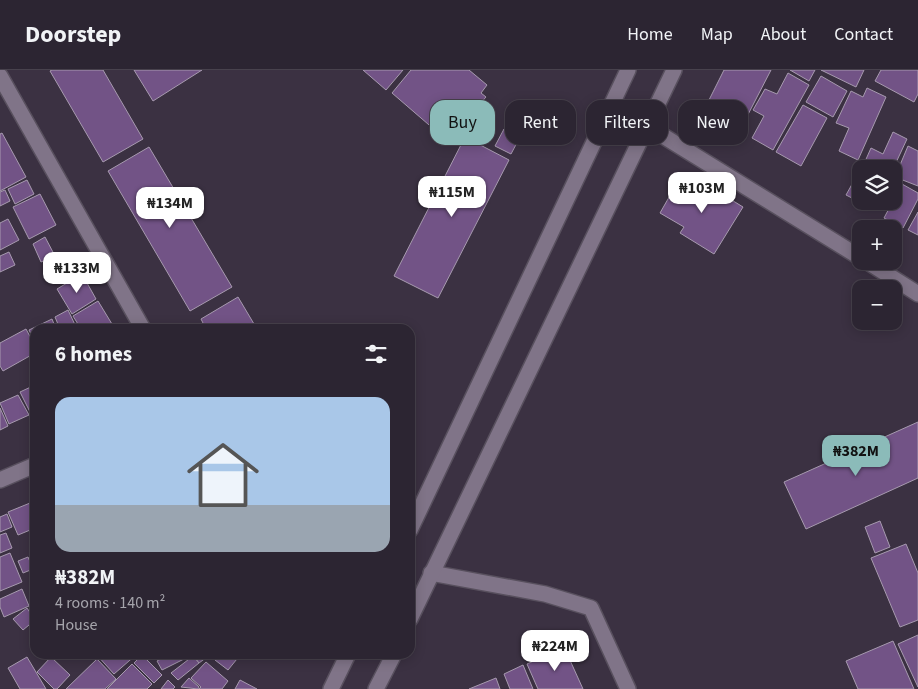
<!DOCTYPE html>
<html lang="en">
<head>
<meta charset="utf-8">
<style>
  :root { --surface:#2c2532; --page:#38313e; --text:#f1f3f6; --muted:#a6a5ac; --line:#48424d; --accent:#8bbbb9 }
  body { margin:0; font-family:"Source Sans 3",sans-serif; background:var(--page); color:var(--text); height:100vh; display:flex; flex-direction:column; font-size:19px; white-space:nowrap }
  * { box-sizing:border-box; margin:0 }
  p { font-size:16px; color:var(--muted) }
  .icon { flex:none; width:28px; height:28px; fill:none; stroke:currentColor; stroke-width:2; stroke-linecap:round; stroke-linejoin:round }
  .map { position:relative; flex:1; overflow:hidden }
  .details { position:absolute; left:30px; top:254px; width:385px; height:335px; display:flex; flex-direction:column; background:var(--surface); border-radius:15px; box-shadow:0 2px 12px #0003,0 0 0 1px var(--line) }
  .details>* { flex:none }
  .banner { position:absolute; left:430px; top:30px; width:412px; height:45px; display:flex; gap:10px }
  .controls { position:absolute; left:852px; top:90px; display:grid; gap:10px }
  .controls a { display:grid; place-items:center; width:50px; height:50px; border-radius:10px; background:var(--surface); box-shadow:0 2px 12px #0003,0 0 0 1px var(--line); font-size:25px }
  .price { position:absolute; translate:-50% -42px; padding:0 11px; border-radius:10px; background:#fff; color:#222; font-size:16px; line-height:32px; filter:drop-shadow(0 1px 2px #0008) }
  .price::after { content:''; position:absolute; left:50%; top:30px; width:15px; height:11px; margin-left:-8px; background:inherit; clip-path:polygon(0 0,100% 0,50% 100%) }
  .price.selected { background:var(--accent); color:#111 }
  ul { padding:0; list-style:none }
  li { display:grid; align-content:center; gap:10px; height:265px; padding:0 25px }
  li span { display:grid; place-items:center; height:155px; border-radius:15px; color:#555 }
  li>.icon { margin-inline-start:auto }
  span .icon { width:90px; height:90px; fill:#fffc; stroke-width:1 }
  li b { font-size:21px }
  h2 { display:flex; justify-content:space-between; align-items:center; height:60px; padding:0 25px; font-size:21px }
  .tag { padding:0 18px; border-radius:15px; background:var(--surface); box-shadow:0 2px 12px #0003,0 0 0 1px var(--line); font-size:18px; line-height:45px }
  .tag.selected { background:var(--accent); color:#111 }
  header { display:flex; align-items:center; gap:30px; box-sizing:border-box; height:70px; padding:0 25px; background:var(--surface); border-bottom:1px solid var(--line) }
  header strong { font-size:24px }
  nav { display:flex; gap:28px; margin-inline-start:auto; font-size:18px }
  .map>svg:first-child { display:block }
  .building { fill:#725386; stroke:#a79aaf }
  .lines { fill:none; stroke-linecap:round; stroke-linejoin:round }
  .minor-casing { stroke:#58505e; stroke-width:18 }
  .minor { stroke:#807488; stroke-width:15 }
</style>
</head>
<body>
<header>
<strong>Doorstep</strong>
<nav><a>Home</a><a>Map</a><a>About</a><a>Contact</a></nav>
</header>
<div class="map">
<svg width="918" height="619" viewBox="0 0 918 619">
  <rect width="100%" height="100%" fill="#3b3142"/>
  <g class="building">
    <polygon points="52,0 103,0 143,69 103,92 50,1"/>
    <polygon points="134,0 202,0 153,31"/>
    <polygon points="363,0 403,0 386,20"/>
    <polygon points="411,0 469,0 487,15 481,23 486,27 461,55 456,51 443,67 392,23"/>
    <polygon points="724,0 771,0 740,60 703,42"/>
    <polygon points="790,0 815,0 809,11"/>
    <polygon points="821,0 864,0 856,17"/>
    <polygon points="881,0 918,0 918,24 914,32 875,11"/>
    <polygon points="788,3 809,15 773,80 752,68 764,46 753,40 765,19 777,24"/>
    <polygon points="821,6 847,21 833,47 806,32"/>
    <polygon points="867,18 886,27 858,90 839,81 849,58 836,53 851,21 863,27"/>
    <polygon points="803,35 827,48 801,96 776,82"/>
    <polygon points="504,59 520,67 511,84 495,76"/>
    <polygon points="893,62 907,69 893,99 868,99 863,96 871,78 883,84"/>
    <polygon points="2,63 26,107 0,121 0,64"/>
    <polygon points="465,67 509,90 438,228 394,206"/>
    <polygon points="908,76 918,81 918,116 895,107"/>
    <polygon points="149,77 232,217 190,241 108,101"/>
    <polygon points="861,98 863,99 861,131 875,131 872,138 846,125"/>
    <polygon points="680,108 704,123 709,116 743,137 714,184 680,163 684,157 660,143"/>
    <polygon points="27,110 34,124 15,134 8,119"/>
    <polygon points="902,114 918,123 918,129 903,158 884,148"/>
    <polygon points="5,120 10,131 0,136 0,122"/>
    <polygon points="40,124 56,155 29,169 13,137"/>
    <polygon points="918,142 918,165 908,160"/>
    <polygon points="8,149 19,170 0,180 0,153"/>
    <polygon points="45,167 55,186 41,192 33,174"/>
    <polygon points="9,182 15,195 0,202 0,186"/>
    <polygon points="82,204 96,229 72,244 57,219"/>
    <polygon points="238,227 257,259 206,259 201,249"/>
    <polygon points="98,231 115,259 81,259 73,246"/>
    <polygon points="68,240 77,259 60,259 55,247"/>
    <polygon points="52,249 56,259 35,259 35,272 29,260"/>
    <polygon points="26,259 35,276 35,283 3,301 0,296 0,273"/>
    <polygon points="35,315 35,340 30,342 20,322"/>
    <polygon points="18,325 29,345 9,354 0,333"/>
    <polygon points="0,338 8,356 0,360"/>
    <polygon points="918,352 918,408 806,459 784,412"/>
    <polygon points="35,431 35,458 18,465 8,442"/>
    <polygon points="7,444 12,457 0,462 0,447"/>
    <polygon points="880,451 890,477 875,483 865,457"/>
    <polygon points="6,463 12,478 0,483 0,465"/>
    <polygon points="906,474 918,503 918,550 900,557 871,488"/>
    <polygon points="10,483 22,512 0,521 0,487"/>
    <polygon points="28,487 33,499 23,503 18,491"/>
    <polygon points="22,519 29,536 4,547 0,537 0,529"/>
    <polygon points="27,538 35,550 23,560 13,549"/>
    <polygon points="918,565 918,617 898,574"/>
    <polygon points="893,571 914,619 858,619 846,591"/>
    <polygon points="564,577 583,619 538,619 527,594"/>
    <polygon points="96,584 137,584 114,604"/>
    <polygon points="170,584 181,584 184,589 162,600 157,591"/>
    <polygon points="192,584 204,584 207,587 199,593"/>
    <polygon points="220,584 241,584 228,600 215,590"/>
    <polygon points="142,585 162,605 154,613 134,593"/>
    <polygon points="193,586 199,593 178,610 171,603"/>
    <polygon points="27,587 46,619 20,619 8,598"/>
    <polygon points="51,587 70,605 57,619 54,619 37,602"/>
    <polygon points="97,589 116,609 105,619 66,619"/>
    <polygon points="206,592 228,611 222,619 199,619 201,617 191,608"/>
    <polygon points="132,594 152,614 147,619 107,619"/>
    <polygon points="523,595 533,619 510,619 504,604"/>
    <polygon points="189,608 199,617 198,619 181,617"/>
    <polygon points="496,608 500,619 469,619"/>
    <polygon points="168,610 175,617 173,619 161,619"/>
    <polygon points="240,610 257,619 235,619"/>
  </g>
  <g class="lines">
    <defs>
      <g id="minor">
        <polyline points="0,6 143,259"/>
        <polyline points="647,56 861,188"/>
        <polyline points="866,191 918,224"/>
        <polyline points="0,410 35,395"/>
        <polyline points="410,460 628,0"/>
        <polyline points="431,503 545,524 591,538 628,619"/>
        <polyline points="410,549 674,0"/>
        <polyline points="331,619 348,584"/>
        <polyline points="376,619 394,584"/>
      </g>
    </defs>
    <use href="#minor" class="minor-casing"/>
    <use href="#minor" class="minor"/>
  </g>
</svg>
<div class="controls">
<a><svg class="icon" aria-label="layers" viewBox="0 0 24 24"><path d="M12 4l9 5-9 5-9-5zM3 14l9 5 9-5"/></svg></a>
<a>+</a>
<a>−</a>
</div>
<b class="price" style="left:702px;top:144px">₦103M</b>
<b class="price" style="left:452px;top:148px">₦115M</b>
<b class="price" style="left:170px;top:159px">₦134M</b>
<b class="price" style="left:77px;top:224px">₦133M</b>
<b class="price selected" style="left:856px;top:407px">₦382M</b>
<b class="price" style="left:555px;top:602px">₦224M</b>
<div class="banner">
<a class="tag selected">Buy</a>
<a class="tag">Rent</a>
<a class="tag">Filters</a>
<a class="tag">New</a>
</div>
<section class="details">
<h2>6 homes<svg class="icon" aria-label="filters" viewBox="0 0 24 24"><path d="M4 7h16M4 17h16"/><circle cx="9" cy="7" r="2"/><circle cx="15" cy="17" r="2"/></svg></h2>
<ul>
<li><span style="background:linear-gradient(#a9c7e8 70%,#9aa5b1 0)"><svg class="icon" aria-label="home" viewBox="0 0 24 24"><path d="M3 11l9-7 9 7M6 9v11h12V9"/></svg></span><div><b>₦382M</b><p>4 rooms · 140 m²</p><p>House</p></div></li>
</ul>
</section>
</div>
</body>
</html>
